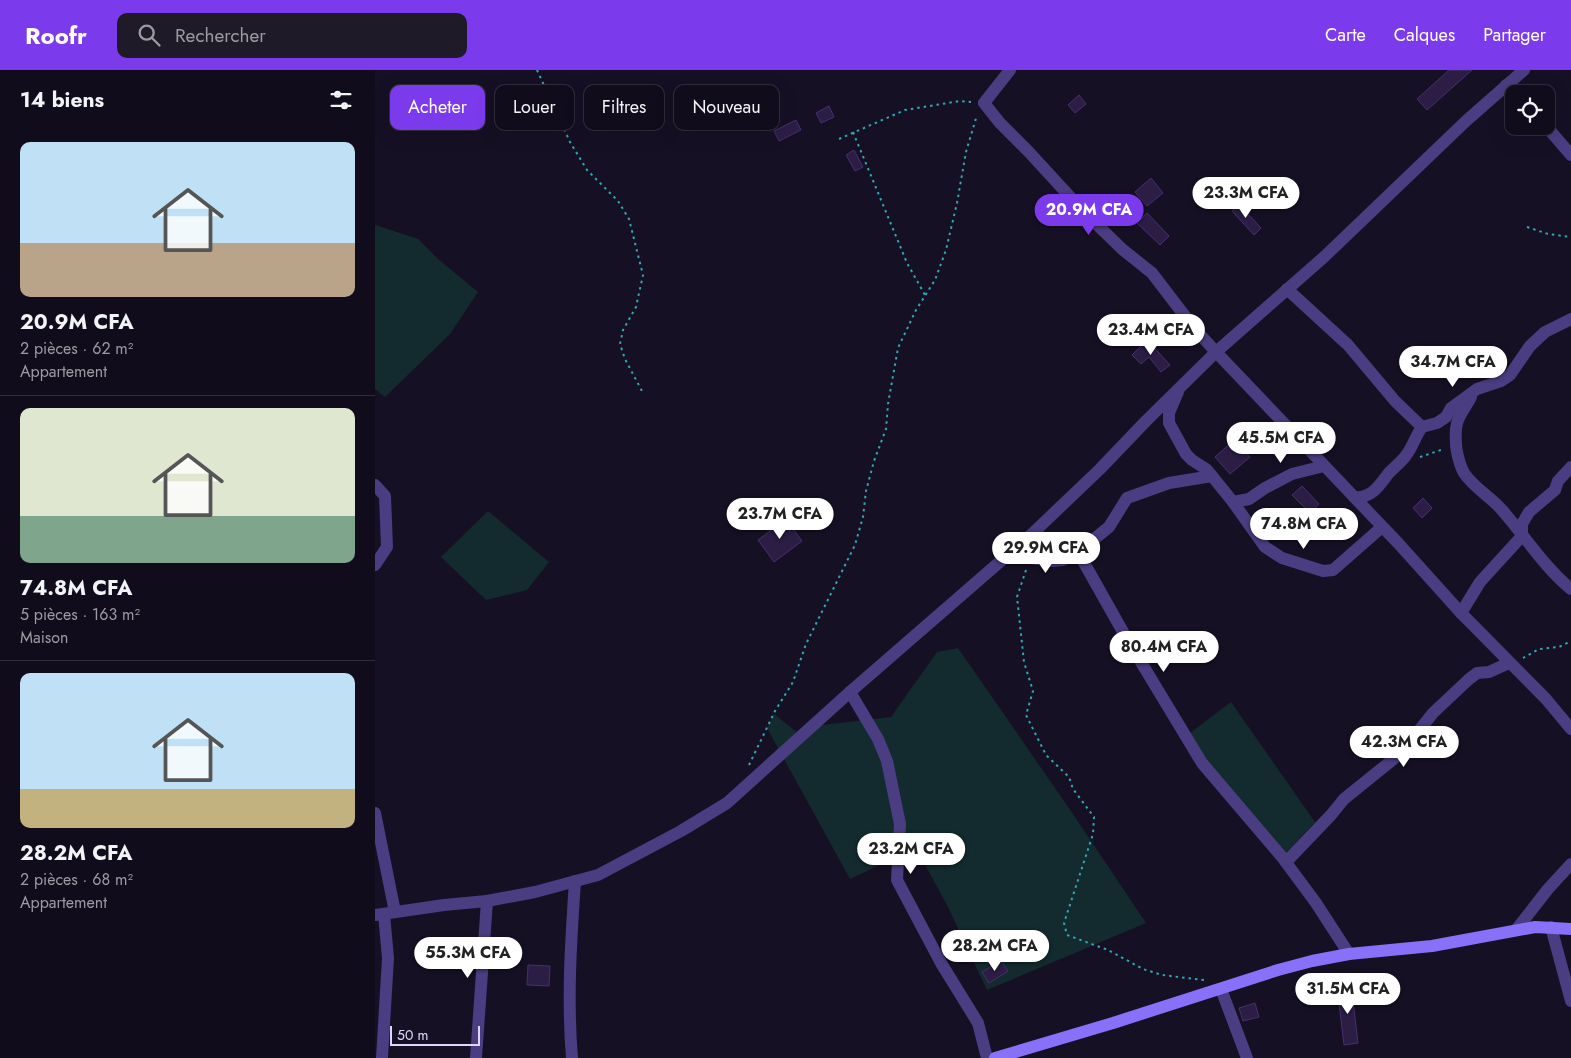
<!DOCTYPE html>
<html lang="fr">
<head>
<meta charset="utf-8">
<style>
  :root { --surface:#100c1b; --page:#1e1a28; --text:#f1f3f6; --muted:#9c9ba3; --line:#302c3a; --accent:#7c3aed }
  body { margin:0; font-family:Jost,sans-serif; background:var(--page); color:var(--text); height:100vh; display:flex; flex-direction:column; font-size:19px; white-space:nowrap }
  * { box-sizing:border-box; margin:0 }
  p { font-size:16px; color:var(--muted) }
  .icon { flex:none; width:28px; height:28px; fill:none; stroke:currentColor; stroke-width:2; stroke-linecap:round; stroke-linejoin:round }
  .map { position:relative; flex:1; overflow:hidden }
  .side { display:flex; flex-direction:column; background:var(--surface); width:375px }
  .side>* { flex:none }
  .guide { position:absolute; left:15px; top:15px; width:475px; height:45px; display:flex; gap:10px }
  .controls { position:absolute; left:1130px; top:15px; display:grid; gap:10px }
  .controls a { display:grid; place-items:center; width:50px; height:50px; border-radius:10px; background:var(--surface); box-shadow:0 5px 20px #0002,0 0 0 1px var(--line); font-size:25px }
  .scale { position:absolute; left:15px; bottom:12px; width:90px; box-sizing:border-box; padding-left:5px; border:2px solid #e0d5fd; border-top:0; font-size:14px; line-height:18px; white-space:nowrap; color:#e0d5fd; -webkit-text-stroke:4px #161024; paint-order:stroke }
  .price { position:absolute; translate:-50% -42px; padding:0 11px; border-radius:18px; background:#fff; color:#222; font-size:16px; line-height:32px; filter:drop-shadow(0 1px 2px #0008) }
  .price::after { content:''; position:absolute; left:50%; top:30px; width:15px; height:11px; margin-left:-8px; background:inherit; clip-path:polygon(0 0,100% 0,50% 100%) }
  .price.on { background:var(--accent); color:#fff }
  ul { padding:0; list-style:none }
  li { display:grid; align-content:center; gap:10px; height:265px; padding:0 20px }
  li+li { border-top:1px solid var(--line) }
  li span { display:grid; place-items:center; height:155px; border-radius:10px; color:#555 }
  li>.icon { margin-inline-start:auto }
  span .icon { width:90px; height:90px; fill:#fffc; stroke-width:1 }
  li b { font-size:21px }
  h2 { display:flex; justify-content:space-between; align-items:center; height:60px; padding:0 20px; font-size:21px }
  .chip { padding:0 18px; border-radius:10px; background:var(--surface); box-shadow:0 5px 20px #0002,0 0 0 1px var(--line); font-size:18px; line-height:45px }
  .chip.on { background:var(--accent); color:#fff }
  header { display:flex; align-items:center; gap:30px; box-sizing:border-box; height:70px; padding:0 25px; background:var(--accent); color:#fff }
  header strong { font-size:24px }
  nav { display:flex; gap:28px; margin-inline-start:auto; font-size:18px }
  .search { width:350px; height:45px; background:var(--page); display:flex; align-items:center; gap:12px; box-sizing:border-box; padding:0 18px; border-radius:10px; color:var(--muted); font-size:19px }
  main { display:flex; flex:1; min-height:0 }
  .map>svg:first-child { display:block }
  .green { fill:#132b2e }
  .building { fill:#2b1d44; stroke:#46306f }
  .lines { fill:none; stroke-linecap:round; stroke-linejoin:round }
  .path { stroke:#35a5b1; stroke-width:2; stroke-dasharray:2.5 4; stroke-linecap:butt }
  .street { stroke:#4a3d81; stroke-width:12 }
  .secondary { stroke:#8970f8; stroke-width:12 }
</style>
</head>
<body>
<header>
<strong>Roofr</strong>
<div class="search"><svg class="icon" aria-label="search" viewBox="0 0 24 24"><circle cx="10" cy="10" r="6"/><path d="M15 15l6 6"/></svg>Rechercher</div>
<nav><a>Carte</a><a>Calques</a><a>Partager</a></nav>
</header>
<main>
<section class="side">
<h2>14 biens<svg class="icon" aria-label="filters" viewBox="0 0 24 24"><path d="M4 7h16M4 17h16"/><circle cx="9" cy="7" r="2"/><circle cx="15" cy="17" r="2"/></svg></h2>
<ul>
<li><span style="background:linear-gradient(#bfe0f5 65%,#b9a48a 0)"><svg class="icon" aria-label="home" viewBox="0 0 24 24"><path d="M3 11l9-7 9 7M6 9v11h12V9"/></svg></span><div><b>20.9M CFA</b><p>2 pièces · 62 m²</p><p>Appartement</p></div></li>
<li><span style="background:linear-gradient(#dfe7d0 70%,#7fa58c 0)"><svg class="icon" aria-label="home" viewBox="0 0 24 24"><path d="M3 11l9-7 9 7M6 9v11h12V9"/></svg></span><div><b>74.8M CFA</b><p>5 pièces · 163 m²</p><p>Maison</p></div></li>
<li><span style="background:linear-gradient(#bfe0f5 75%,#c2b280 0)"><svg class="icon" aria-label="home" viewBox="0 0 24 24"><path d="M3 11l9-7 9 7M6 9v11h12V9"/></svg></span><div><b>28.2M CFA</b><p>2 pièces · 68 m²</p><p>Appartement</p></div></li>
</ul>
</section>
<div class="map">
<svg width="1196" height="988" viewBox="0 0 1196 988">
  <rect width="100%" height="100%" fill="#161024"/>
  <g class="green">
    <polygon points="0,155 43,169 63,189 103,222 75,264 10,327 0,319"/>
    <polygon points="113,441 174,492 152,520 111,530 66,487"/>
    <polygon points="583,578 698,744 771,853 612,920 573,837 541,778 475,809 392,658 399,644 427,666 439,656 516,647 562,582"/>
    <polygon points="856,632 940,752 908,786 811,666"/>
  </g>
  <g class="building">
    <polygon points="1074,0 1097,0 1052,40 1042,29"/>
    <polygon points="704,25 711,34 700,43 693,35"/>
    <polygon points="454,36 459,47 446,53 441,43"/>
    <polygon points="421,50 426,60 404,71 399,61"/>
    <polygon points="479,80 488,97 480,101 471,85"/>
    <polygon points="776,108 788,123 772,136 760,122"/>
    <polygon points="864,134 886,158 879,165 857,141"/>
    <polygon points="772,143 794,166 785,175 762,153"/>
    <polygon points="772,270 795,295 786,302 774,287 766,294 757,285"/>
    <polygon points="859,370 875,387 855,404 840,387"/>
    <polygon points="927,416 944,434 935,443 917,425"/>
    <polygon points="1048,428 1057,438 1047,448 1038,438"/>
    <polygon points="411,449 427,471 399,492 383,470"/>
    <polygon points="626,891 633,901 614,913 607,902"/>
    <polygon points="153,895 175,896 174,916 152,915"/>
    <polygon points="976,914 983,973 969,975 962,916"/>
    <polygon points="880,933 884,947 868,951 864,938"/>
  </g>
  <g class="lines">
    <g class="path">
      <polyline points="162,0 195,72 212,100 243,131 254,149 268,205 261,237 248,260 245,274 250,289 268,323"/>
      <polyline points="478,62 532,193 550,225"/>
      <polyline points="464,69 530,40 585,31 596,32"/>
      <polyline points="1152,157 1173,164 1196,167"/>
      <polyline points="1045,387 1069,379"/>
      <polyline points="651,500 642,527 649,592 658,621 651,645 671,685 694,707 698,719 719,747 718,764 689,853 692,865 733,880 768,899 787,905 829,910"/>
      <polyline points="1148,588 1164,579 1184,577 1196,571"/>
      <polyline points="374,695 400,641 418,612 431,574 480,475 488,447 491,421 499,391 511,359 513,334 523,278 541,240 560,210 571,180 582,133 591,82 602,45"/>
    </g>
    <g class="street">
      <polyline points="635,0 609,33 625,53 653,81 709,142 747,179 777,203 819,258 841,282 1023,473 1086,543 1171,629 1196,659"/>
      <polyline points="1131,15 1139,28"/>
      <polyline points="1171,56 1196,85"/>
      <polyline points="912,219 973,275 1020,331 1047,357"/>
      <polyline points="803,322 794,343 794,353 811,384 817,390 831,399 837,406"/>
      <path d="M 1096,327 C 1086,346 1079,348 1081,373 C 1081,381 1085,396 1089,403 C 1099,418 1116,427 1127,440 C 1150,466 1169,497 1196,519"/>
      <polyline points="949,396 917,404 890,418 874,429 858,432 837,406 794,413 752,428 734,457 703,482 752,569 827,693 907,787 941,833 974,884"/>
      <polyline points="0,415 10,426 12,477 0,495"/>
      <path d="M 979,427 C 996,429 1004,416 1013,404 C 1019,397 1027,392 1032,384 C 1038,376 1041,365 1047,357 L 1062,353 L 1071,347 L 1076,338 L 1102,319 L 1126,311 L 1135,305 L 1155,276 L 1170,262 L 1196,249"/>
      <polyline points="858,432 890,477 907,488 948,501 958,500 1007,457"/>
      <polyline points="632,485 678,491 688,490 703,482"/>
      <polyline points="1086,543 1105,512 1147,466 1147,454 1154,442 1180,420 1183,411 1196,397"/>
      <polyline points="475,622 503,669 512,691 525,754 522,810 566,893 603,953 612,988"/>
      <polyline points="0,743 20,842"/>
      <polyline points="911,792 956,745 969,729 1026,683 1058,643 1093,610 1102,603 1114,602 1134,593"/>
      <polyline points="0,845 69,835 112,831 160,822 223,805 306,761 352,733 475,622 658,463 725,399 771,351 841,282 949,187 1091,51 1149,0"/>
      <polyline points="1176,857 1196,931"/>
      <polyline points="1141,860 1173,819 1196,794"/>
      <polyline points="846,919 872,988"/>
      <polyline points="7,988 13,888 9,844"/>
      <polyline points="101,988 112,831"/>
      <path d="M 197,988 C 192,929 196,870 200,811"/>
    </g>
    <polyline class="secondary" points="620,988 738,953 903,900 937,891 974,884 1057,876 1160,857 1196,859"/>
  </g>
</svg>
<div class="controls">
<a><svg class="icon" aria-label="locate" viewBox="0 0 24 24"><circle cx="12" cy="12" r="6"/><path d="M12 2v4M12 18v4M2 12h4M18 12h4"/></svg></a>
</div>
<div class="scale">50 m</div>
<b class="price" style="left:871px;top:149px">23.3M CFA</b>
<b class="price on" style="left:714px;top:166px">20.9M CFA</b>
<b class="price" style="left:776px;top:286px">23.4M CFA</b>
<b class="price" style="left:1078px;top:318px">34.7M CFA</b>
<b class="price" style="left:906px;top:394px">45.5M CFA</b>
<b class="price" style="left:405px;top:470px">23.7M CFA</b>
<b class="price" style="left:929px;top:480px">74.8M CFA</b>
<b class="price" style="left:671px;top:504px">29.9M CFA</b>
<b class="price" style="left:789px;top:603px">80.4M CFA</b>
<b class="price" style="left:1029px;top:698px">42.3M CFA</b>
<b class="price" style="left:536px;top:805px">23.2M CFA</b>
<b class="price" style="left:620px;top:902px">28.2M CFA</b>
<b class="price" style="left:93px;top:909px">55.3M CFA</b>
<b class="price" style="left:973px;top:945px">31.5M CFA</b>
<div class="guide">
<a class="chip on">Acheter</a>
<a class="chip">Louer</a>
<a class="chip">Filtres</a>
<a class="chip">Nouveau</a>
</div>
</div>
</main>
</body>
</html>
